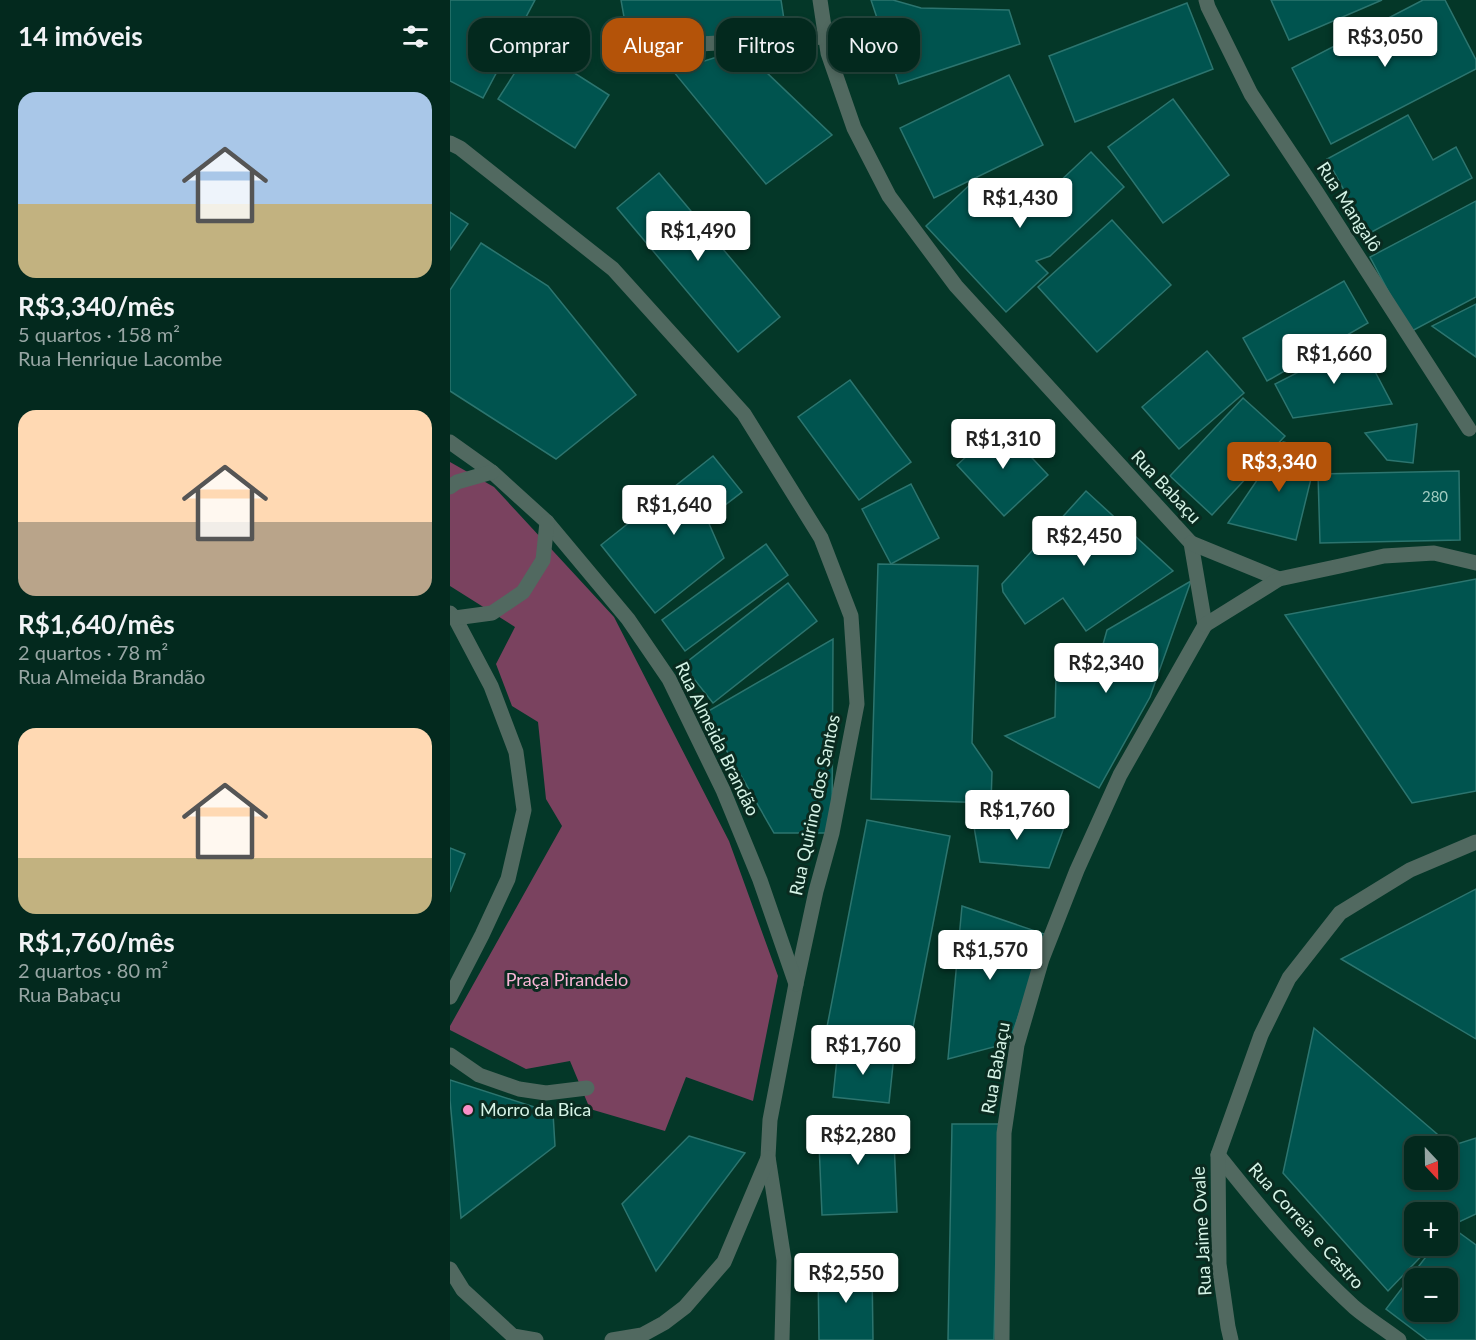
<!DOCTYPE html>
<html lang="pt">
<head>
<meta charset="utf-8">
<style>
  :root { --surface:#03291e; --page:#11352b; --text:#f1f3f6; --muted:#97a6a4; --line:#24453c; --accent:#b45309 }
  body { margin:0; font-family:Lato,sans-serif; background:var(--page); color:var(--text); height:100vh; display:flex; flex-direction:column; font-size:22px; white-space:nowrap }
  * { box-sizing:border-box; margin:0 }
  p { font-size:20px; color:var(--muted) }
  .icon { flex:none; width:33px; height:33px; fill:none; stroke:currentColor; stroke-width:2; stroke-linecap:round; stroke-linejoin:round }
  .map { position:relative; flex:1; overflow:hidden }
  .side { display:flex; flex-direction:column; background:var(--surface); width:450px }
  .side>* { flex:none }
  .banner { position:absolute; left:18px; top:18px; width:570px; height:54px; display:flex; gap:12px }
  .needle { width:39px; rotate:158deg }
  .buttons { position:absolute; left:954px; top:1136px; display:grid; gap:12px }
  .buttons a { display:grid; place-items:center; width:54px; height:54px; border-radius:12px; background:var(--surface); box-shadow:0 3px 9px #0003,0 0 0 2px var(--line); font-size:30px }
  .price { position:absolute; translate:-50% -51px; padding:0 14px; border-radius:6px; background:#fff; color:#222; font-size:20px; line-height:39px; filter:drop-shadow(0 2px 3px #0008) }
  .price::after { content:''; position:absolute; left:50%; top:36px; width:18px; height:14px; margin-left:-9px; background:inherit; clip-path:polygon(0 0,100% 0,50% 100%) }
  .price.on { background:var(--accent); color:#fff }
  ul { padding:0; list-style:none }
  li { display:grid; align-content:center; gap:12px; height:318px; padding:0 18px }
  li span { display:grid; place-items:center; height:186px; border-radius:18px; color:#555 }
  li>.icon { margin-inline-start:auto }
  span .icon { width:108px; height:108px; fill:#fffc; stroke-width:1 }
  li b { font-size:26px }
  h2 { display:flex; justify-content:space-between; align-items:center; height:72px; padding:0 18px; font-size:26px }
  .pill { padding:0 21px; border-radius:18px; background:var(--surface); box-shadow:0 3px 9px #0003,0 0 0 2px var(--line); font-size:21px; line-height:54px }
  .pill.on { background:var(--accent); color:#fff }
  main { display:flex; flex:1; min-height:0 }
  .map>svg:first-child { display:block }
  .green { fill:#7a425f }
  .building { fill:#00544f; stroke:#2c756f; stroke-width:1.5; fill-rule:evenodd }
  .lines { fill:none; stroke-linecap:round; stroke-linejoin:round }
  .minor { stroke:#516960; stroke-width:15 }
  .poi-dot { fill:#fa8fc7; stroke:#0a2b20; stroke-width:2 }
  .labels { text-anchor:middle; stroke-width:6; stroke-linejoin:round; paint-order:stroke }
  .number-label { font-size:15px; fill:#a0cbc0 }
  .street-label { font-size:18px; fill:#d5f3e6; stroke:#0a2b20 }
  .park-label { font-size:18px; fill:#f8b5d6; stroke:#0a2b20 }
  .poi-label { font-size:18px; fill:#d5f3e6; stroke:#0a2b20; text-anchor:start }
</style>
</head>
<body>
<main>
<section class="side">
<h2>14 imóveis<svg class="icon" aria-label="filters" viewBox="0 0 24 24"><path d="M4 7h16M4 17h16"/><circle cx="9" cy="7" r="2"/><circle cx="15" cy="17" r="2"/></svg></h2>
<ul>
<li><span style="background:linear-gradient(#a9c7e8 60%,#c2b280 0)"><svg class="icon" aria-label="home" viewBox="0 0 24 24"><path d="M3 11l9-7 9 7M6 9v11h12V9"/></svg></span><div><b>R$3,340/mês</b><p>5 quartos · 158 m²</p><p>Rua Henrique Lacombe</p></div></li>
<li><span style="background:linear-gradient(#ffd9b3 60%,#b9a48a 0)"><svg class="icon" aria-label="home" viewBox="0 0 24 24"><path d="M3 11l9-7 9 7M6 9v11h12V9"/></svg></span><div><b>R$1,640/mês</b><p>2 quartos · 78 m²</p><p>Rua Almeida Brandão</p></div></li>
<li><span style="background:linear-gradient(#ffd9b3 70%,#c2b280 0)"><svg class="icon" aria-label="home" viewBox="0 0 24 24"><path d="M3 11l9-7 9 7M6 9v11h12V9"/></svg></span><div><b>R$1,760/mês</b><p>2 quartos · 80 m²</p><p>Rua Babaçu</p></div></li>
</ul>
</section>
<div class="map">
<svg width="1026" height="1340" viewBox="0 0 1026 1340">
  <rect width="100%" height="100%" fill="#043728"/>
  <polygon class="green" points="0,462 44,487 164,617 279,841 328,976 303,1101 236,1077 215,1131 140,1109 120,1061 76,1069 0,1030 0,1026 112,826 96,799 88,722 62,706 46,664 65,627 0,586"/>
  <g class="building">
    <polygon points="0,0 85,0 33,98 0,81"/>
    <polygon points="171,0 331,0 335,26 180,51"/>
    <polygon points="421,0 443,0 471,8 559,10 570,44 449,84"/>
    <polygon points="821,0 932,0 839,40"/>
    <polygon points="973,0 995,0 1026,60 1026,69 881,144 842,68"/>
    <polygon points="737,3 763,69 625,122 599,56"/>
    <polygon points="82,46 159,95 125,148 48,99"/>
    <polygon points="292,49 382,135 316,184 223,71"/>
    <polygon points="559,75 593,145 484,198 450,128"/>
    <polygon points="723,99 779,175 713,223 658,147"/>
    <polygon points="958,115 983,160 1006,147 1022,178 918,234 877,159"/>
    <polygon points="641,152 674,187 600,256 586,261 598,273 556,312 476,226 527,178 568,221"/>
    <polygon points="209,173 330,317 288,352 167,208"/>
    <polygon points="1026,201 1026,297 960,332 920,257"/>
    <polygon points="0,212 18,224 0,250"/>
    <polygon points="662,220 721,285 647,352 588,287"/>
    <polygon points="31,243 98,286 186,395 106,459 0,391 0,290"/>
    <polygon points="894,281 918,323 817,381 793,338"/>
    <polygon points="1026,304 1026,357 982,326"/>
    <polygon points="909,341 942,404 843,418 825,384"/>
    <polygon points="757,351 794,393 729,449 692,407"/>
    <polygon points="400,380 461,462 409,500 348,417"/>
    <polygon points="793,398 835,436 762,515 720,476"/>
    <polygon points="967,424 963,463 937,460 915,433"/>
    <polygon points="551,425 598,475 554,516 507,465"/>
    <polygon points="833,442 868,450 846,540 778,523"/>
    <polygon points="263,456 292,492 257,519 274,558 205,613 151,545"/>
    <polygon points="1009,471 1010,540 870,543 868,474"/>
    <polygon points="461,484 489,538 441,564 412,509"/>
    <polygon points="636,491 723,571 636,631 613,598 575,624 553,592 552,584"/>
    <polygon points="316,544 338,575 235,651 212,620"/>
    <polygon points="428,564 528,566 522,743 542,772 541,803 421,799"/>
    <polygon points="1026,579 1026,791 962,803 835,615"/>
    <polygon points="741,581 700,697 649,788 555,736 605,717 606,673 645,673 657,630"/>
    <polygon points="338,583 367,621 263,703 233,665"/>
    <polygon points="383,639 382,833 324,833 255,713"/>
    <polygon points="522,815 616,822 599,868 530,862"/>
    <polygon points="417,820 500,836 460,1043 377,1027"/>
    <polygon points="0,848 15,854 0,892"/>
    <polygon points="1026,889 1026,1039 891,959"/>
    <polygon points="512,906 597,935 559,1043 498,1059"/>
    <path d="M 864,1028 L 1001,1146 L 1026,1138 L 1026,1214 L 1000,1226 L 998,1229 L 998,1212 L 964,1212 L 964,1245 L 982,1245 L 938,1291 L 833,1173 ZM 964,1146 L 998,1146 L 998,1179 L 964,1179 Z"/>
    <polygon points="388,1049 444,1055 439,1103 383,1097"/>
    <polygon points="0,1080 103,1113 105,1146 11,1218 0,1100"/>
    <polygon points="443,1116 447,1212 372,1215 368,1120"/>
    <polygon points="502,1124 549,1124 544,1340 498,1340"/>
    <polygon points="239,1136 295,1153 206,1271 172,1204"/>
    <path d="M 1000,1226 L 1026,1245 L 1026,1340 L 977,1340 L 936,1309 L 985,1245 L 998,1245 L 998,1229 ZM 964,1278 L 998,1278 L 998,1311 L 964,1311 Z"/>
    <polygon points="422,1268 423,1340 369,1340 368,1269"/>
  </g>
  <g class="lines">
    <g class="minor">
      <polyline points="370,0 378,53 404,128 439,196 506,286 741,543 755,625 670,775 627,870 592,959 567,1045 554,1133 552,1340"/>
      <polyline points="756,0 758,7 801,94 867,193 1019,429"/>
      <polyline points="231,45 375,37"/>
      <polyline points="0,143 10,148 163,269 294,414 371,538 401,616 407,704 382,833 366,891 346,984 320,1120 318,1157 334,1260 332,1340"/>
      <polyline points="0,442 42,472 97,522 178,619 219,679 273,790 310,880 346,984"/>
      <polyline points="0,487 7,482 42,472"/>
      <polyline points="741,543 829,579"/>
      <polyline points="0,613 5,618 41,686 66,752 74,810 58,879 32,935 0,997"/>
      <polyline points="5,618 42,613 73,592 93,560 97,522"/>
      <polyline points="755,625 829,579 890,566 934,556 984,553 1026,563"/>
      <polyline points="0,1055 29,1075 69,1089 96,1093 137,1088"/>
      <path d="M 768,1155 C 810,1208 854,1261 904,1307 C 918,1319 935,1329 949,1340"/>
      <polyline points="0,1269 13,1290 63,1336 86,1340"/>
      <polyline points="162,1340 192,1335 214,1323 235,1307 274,1262 318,1158"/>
      <polyline points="781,1340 778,1327 769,1264 768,1155 811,1035 839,978 890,913 960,870 1026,842"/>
    </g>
  </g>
  <circle class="poi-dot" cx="18" cy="1110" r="6"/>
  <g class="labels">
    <g class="number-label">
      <text x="985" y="502">280</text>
    </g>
    <g class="street-label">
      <text transform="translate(899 207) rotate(57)" y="6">Rua Mangalô</text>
      <text transform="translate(716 487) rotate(47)" y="6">Rua Babaçu</text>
      <text transform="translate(267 739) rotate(64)" y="6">Rua Almeida Brandão</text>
      <text transform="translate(365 805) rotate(-78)" y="6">Rua Quirino dos Santos</text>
      <text transform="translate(546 1068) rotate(-80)" y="6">Rua Babaçu</text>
      <text transform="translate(856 1226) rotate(48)" y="6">Rua Correia e Castro</text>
      <text transform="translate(752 1231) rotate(-93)" y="6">Rua Jaime Ovale</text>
    </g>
    <g class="park-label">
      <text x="117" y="986">Praça Pirandelo</text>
    </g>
    <g class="poi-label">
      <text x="30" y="1116">Morro da Bica</text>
    </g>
  </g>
</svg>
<div class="buttons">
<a><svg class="needle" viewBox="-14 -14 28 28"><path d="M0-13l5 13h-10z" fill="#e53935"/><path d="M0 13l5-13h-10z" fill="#97a6a4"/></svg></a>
<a>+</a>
<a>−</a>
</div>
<b class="price" style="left:935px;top:68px">R$3,050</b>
<b class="price" style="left:570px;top:229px">R$1,430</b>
<b class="price" style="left:248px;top:262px">R$1,490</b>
<b class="price" style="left:884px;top:385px">R$1,660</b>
<b class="price" style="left:553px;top:470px">R$1,310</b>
<b class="price on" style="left:829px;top:493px">R$3,340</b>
<b class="price" style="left:224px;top:536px">R$1,640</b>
<b class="price" style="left:634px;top:567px">R$2,450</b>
<b class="price" style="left:656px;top:694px">R$2,340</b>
<b class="price" style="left:567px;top:841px">R$1,760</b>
<b class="price" style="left:540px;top:981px">R$1,570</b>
<b class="price" style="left:413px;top:1076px">R$1,760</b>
<b class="price" style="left:408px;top:1166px">R$2,280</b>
<b class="price" style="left:396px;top:1304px">R$2,550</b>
<div class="banner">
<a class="pill">Comprar</a>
<a class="pill on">Alugar</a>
<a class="pill">Filtros</a>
<a class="pill">Novo</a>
</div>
</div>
</main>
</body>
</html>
